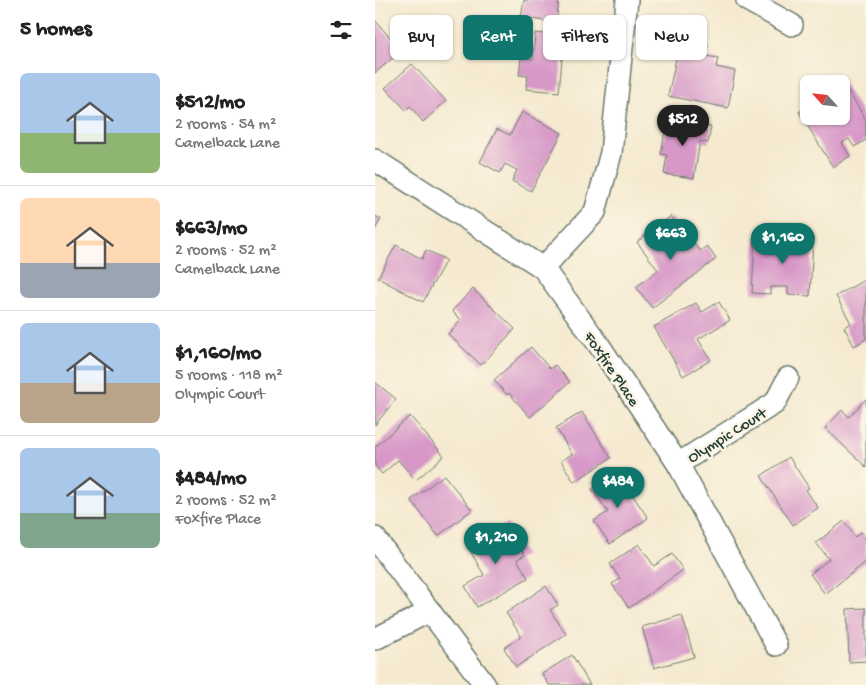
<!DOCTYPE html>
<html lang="en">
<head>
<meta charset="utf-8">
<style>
  :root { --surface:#fff; --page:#f6f6f6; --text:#222; --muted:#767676; --line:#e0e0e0; --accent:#0f766e }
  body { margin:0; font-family:"Gochi Hand",sans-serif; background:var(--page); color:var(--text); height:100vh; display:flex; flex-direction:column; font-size:19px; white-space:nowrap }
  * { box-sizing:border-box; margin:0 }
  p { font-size:16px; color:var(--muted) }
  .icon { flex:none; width:28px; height:28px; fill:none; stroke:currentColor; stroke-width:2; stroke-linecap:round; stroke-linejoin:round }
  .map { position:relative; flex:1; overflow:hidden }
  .panel { display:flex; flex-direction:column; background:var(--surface); width:375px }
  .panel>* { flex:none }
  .guide { position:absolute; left:15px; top:15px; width:400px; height:45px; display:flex; gap:10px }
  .needle { width:32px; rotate:297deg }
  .buttons { position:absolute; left:425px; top:75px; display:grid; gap:10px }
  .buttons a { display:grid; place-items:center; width:50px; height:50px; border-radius:8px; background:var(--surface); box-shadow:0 1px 4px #0004; font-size:25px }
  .price { position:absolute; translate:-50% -42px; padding:0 11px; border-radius:18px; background:var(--accent); color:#fff; font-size:16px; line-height:32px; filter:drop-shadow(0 1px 2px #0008) }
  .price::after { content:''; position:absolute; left:50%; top:30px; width:15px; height:11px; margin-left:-8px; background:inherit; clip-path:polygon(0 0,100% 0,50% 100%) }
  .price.current { background:#222; color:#fff }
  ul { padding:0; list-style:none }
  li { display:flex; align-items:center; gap:15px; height:125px; padding:0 20px }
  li+li { border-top:1px solid var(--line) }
  li span { display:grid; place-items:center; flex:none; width:140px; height:100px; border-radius:8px; color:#555 }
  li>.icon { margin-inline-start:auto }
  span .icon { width:60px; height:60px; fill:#fffc; stroke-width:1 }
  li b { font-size:21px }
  h2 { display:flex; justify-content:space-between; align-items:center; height:60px; padding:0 20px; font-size:21px }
  .tag { padding:0 18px; border-radius:8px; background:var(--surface); box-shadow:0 1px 4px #0004; font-size:18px; line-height:45px }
  .tag.current { background:var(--accent); color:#fff }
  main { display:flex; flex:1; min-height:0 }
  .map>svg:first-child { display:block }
  .building { fill:#d798c8 }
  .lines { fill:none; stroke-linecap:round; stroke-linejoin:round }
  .street-casing { stroke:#6a7a6b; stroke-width:24 }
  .street { stroke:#fff; stroke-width:21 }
  .labels { text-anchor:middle; stroke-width:5; stroke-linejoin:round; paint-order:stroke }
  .street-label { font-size:16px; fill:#1f3d34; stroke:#fcf5e5 }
</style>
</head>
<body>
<main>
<section class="panel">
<h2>5 homes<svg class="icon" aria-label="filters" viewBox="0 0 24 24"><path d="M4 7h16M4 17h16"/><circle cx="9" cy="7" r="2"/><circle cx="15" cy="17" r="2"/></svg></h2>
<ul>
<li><span style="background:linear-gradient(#a9c7e8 60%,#8fb573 0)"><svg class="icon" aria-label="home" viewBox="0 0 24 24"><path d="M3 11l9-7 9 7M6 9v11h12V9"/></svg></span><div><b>$512/mo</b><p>2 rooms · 54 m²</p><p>Camelback Lane</p></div></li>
<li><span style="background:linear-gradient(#ffd9b3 65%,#9aa5b1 0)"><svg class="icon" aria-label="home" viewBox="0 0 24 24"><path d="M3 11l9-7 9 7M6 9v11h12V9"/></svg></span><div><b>$663/mo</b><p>2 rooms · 52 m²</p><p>Camelback Lane</p></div></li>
<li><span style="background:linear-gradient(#a9c7e8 60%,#b9a48a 0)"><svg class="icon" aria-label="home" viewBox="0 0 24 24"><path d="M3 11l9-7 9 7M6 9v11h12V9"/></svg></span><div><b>$1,160/mo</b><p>5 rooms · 118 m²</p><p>Olympic Court</p></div></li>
<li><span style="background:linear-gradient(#a9c7e8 65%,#7fa58c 0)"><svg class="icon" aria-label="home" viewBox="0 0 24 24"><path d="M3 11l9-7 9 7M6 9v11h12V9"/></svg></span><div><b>$484/mo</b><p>2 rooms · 52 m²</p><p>Foxfire Place</p></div></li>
</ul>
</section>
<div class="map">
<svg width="491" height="685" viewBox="0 0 491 685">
  <rect width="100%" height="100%" fill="#fcf5e5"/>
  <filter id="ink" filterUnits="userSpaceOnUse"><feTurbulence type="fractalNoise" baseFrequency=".02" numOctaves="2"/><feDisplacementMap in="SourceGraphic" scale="10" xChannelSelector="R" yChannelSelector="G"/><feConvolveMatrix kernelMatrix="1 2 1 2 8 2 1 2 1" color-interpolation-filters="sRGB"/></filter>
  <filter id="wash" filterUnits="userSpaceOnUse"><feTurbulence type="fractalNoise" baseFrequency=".0096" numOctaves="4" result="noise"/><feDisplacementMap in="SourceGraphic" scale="20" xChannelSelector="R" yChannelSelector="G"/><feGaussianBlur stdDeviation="1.12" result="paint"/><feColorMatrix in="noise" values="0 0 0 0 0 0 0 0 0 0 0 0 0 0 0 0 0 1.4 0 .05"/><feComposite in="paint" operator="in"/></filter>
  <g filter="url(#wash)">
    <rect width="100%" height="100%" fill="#f5ead0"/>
    <g id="blocks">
      <g class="building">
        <polygon points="149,0 184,0 181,23 146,17"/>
        <polygon points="0,20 26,51 0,73"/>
        <polygon points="160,33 189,36 184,92 151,89 153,76 144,75 146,58 158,59"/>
        <polygon points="305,40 333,46 331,56 343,58 341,67 360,71 353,108 293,96"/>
        <polygon points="37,64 71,101 48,122 35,106 31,110 10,88"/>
        <polygon points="469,84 491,120 491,140 479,147 474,139 467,143 475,156 458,167 424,112 434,106 434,116 466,116 466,86"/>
        <polygon points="147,112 187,133 156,191 137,181 142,170 130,164 125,173 105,162 122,129 135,135"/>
        <polygon points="292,119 336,127 333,143 325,141 319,178 289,174 292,155 286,154"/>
        <polygon points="0,216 6,219 0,230"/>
        <polygon points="296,216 305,228 307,227 325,251 332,246 341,259 277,308 261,287 283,270 262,242"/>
        <polygon points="380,237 438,239 435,296 413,295 413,287 395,287 395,294 377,293"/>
        <polygon points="21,245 47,259 51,250 71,260 48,302 3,278"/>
        <polygon points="491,279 491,339 479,346 469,327 476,323 461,296"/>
        <polygon points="98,289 140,329 106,365 73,334 86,320 77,311"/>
        <polygon points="344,302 355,320 323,339 336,360 308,376 279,327 321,303 327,312"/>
        <polygon points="156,347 175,369 180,365 195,382 155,417 134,393 132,395 119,380"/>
        <polygon points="0,382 21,399 0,425"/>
        <polygon points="491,399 491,467 450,428 467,410 474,417"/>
        <polygon points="207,412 236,458 199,482 186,461 197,454 181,428"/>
        <polygon points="35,416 69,456 41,480 23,460 7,474 0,466 0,447"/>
        <polygon points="414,457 434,488 431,490 443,508 418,525 386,476"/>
        <polygon points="242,472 273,518 235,544 219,521 233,512 217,489"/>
        <polygon points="69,475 97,510 63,536 36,500"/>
        <polygon points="469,521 480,537 486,532 491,539 491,562 450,594 435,574 454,559 441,543"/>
        <polygon points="132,524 150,555 142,559 153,578 102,607 90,586 109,575 93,547"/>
        <polygon points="264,544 279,566 297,554 308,570 254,608 237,584 245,579 235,564"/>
        <polygon points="171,586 183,605 175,610 191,634 141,667 129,648 146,636 131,613"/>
        <polygon points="491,608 491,661 474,662 472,609"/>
        <polygon points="307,615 319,657 279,668 267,627"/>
        <polygon points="197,655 215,685 174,685 167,674"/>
      </g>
    </g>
  </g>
  <g filter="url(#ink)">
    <use href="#blocks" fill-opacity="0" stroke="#6a7a6b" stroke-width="1"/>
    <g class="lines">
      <defs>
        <g id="street">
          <polyline points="372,0 417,25"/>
          <polyline points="0,160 168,268 224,345 303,464 401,645"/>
          <polyline points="168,268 220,212 236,153 252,0"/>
          <polyline points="303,464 400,403 413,378"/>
          <polyline points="0,538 110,685"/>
          <polyline points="0,639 55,611"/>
        </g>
      </defs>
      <use href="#street" class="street-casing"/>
      <use href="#street" class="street"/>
    </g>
  </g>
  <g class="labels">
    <g class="street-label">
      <text transform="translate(238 368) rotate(56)" y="6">Foxfire Place</text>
      <text transform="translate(351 434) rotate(-32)" y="6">Olympic Court</text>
    </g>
  </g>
</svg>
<div class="buttons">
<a><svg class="needle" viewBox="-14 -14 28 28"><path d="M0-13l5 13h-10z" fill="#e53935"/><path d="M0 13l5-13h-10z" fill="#767676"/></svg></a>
</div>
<b class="price current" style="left:308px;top:147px">$512</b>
<b class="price" style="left:296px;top:261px">$663</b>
<b class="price" style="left:408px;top:265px">$1,160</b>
<b class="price" style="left:243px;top:509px">$484</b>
<b class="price" style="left:121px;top:565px">$1,210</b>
<div class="guide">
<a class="tag">Buy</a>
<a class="tag current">Rent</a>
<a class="tag">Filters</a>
<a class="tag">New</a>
</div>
</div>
</main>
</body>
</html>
